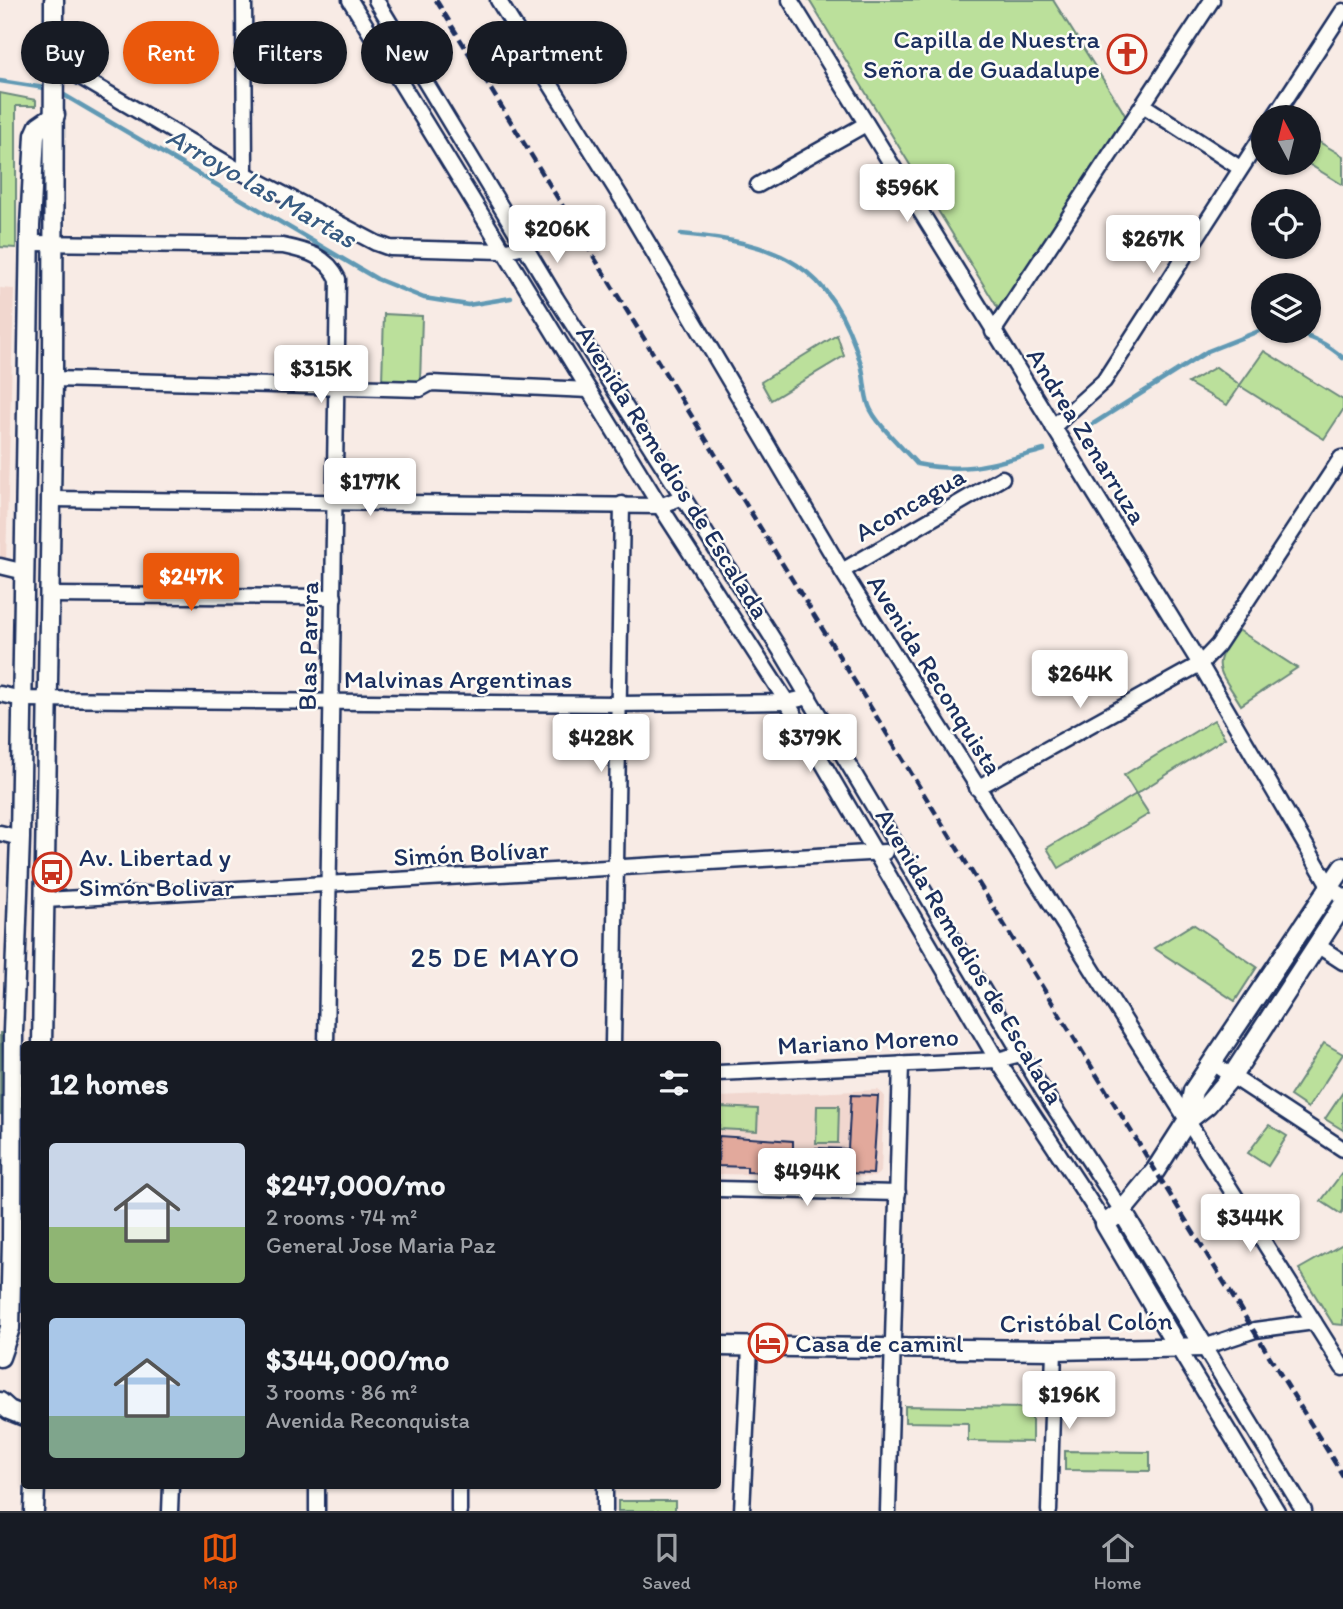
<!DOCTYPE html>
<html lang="en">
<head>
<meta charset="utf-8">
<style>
  :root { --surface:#171b24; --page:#242831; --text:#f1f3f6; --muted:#9ea1a6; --line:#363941; --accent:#ea580c }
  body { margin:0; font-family:Itim,sans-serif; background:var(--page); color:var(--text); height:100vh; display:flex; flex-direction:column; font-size:26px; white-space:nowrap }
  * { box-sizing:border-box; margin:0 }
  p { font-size:23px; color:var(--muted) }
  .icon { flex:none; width:38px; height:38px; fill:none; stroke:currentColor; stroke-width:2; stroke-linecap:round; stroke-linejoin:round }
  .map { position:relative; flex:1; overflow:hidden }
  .side { position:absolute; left:21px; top:1041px; width:700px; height:448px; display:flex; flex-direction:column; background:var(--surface); border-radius:7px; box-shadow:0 2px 5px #0004 }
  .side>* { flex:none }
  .hud { position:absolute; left:21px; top:21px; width:700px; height:63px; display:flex; gap:14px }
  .needle { width:46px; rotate:353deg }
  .tools { position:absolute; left:1251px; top:105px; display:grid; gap:14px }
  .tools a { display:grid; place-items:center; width:70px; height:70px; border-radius:50%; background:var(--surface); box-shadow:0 2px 5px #0004; font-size:35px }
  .price { position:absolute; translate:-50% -60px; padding:0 16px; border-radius:7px; background:#fff; color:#222; font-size:23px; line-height:46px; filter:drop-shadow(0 2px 4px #0008) }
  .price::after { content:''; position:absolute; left:50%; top:42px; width:21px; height:16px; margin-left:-10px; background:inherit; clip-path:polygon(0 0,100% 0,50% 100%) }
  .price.on { background:var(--accent); color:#fff }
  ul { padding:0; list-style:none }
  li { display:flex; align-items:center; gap:21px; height:175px; padding:0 28px }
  li span { display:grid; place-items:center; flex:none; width:196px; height:140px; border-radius:7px; color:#555 }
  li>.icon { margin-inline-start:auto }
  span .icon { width:84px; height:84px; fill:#fffc; stroke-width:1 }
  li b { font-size:30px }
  h2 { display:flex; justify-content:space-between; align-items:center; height:84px; padding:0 28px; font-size:30px }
  .pill { padding:0 24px; border-radius:32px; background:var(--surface); box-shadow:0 2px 5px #0004; font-size:24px; line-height:63px }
  .pill.on { background:var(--accent); color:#fff }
  .dock { display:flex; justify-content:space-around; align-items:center; height:98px; border-top:2px solid var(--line); background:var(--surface); font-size:19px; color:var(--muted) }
  .dock a { display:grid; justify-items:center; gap:4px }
  .dock .on { color:var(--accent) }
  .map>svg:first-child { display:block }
  .built { fill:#f1d7cf }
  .green { fill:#bbe09b; stroke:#6b887c; stroke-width:2 }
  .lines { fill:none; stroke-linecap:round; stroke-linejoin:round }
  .stream { stroke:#6199b4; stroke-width:4.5 }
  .building { fill:#e2a99c; stroke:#1b2f5e; stroke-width:2 }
  .minor-casing { stroke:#1b2f5e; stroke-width:19 }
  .tertiary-casing { stroke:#1b2f5e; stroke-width:23 }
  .minor { stroke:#fdfcf7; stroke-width:14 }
  .tertiary { stroke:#fdfcf7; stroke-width:18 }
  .rail { stroke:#1b2f5e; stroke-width:4.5; stroke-dasharray:10 5; stroke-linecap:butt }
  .labels { text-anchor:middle; stroke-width:5; stroke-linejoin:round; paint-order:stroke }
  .poi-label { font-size:26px; fill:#1b2f5e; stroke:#fdfcf7; text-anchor:start }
  .street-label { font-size:26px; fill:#1b2f5e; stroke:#fdfcf7 }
  .water-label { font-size:28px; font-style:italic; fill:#385b82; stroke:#fdfcf7 }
  .neighbourhood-label { font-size:28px; letter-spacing:2px; fill:#1b2f5e; stroke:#fdfcf7 }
</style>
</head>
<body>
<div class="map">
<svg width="1343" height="1511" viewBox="0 0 1343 1511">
  <rect width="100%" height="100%" fill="#f8ebe5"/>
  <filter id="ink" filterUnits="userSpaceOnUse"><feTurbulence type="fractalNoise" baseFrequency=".0143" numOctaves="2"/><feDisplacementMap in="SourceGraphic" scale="14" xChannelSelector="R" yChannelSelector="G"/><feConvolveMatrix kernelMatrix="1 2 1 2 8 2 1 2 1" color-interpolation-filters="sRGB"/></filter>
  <g filter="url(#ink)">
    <g class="built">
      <polygon points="0,288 14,289 6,561 0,559"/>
      <polygon points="878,1090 884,1095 881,1172 874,1177 718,1174 718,1097"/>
    </g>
    <g class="green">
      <polygon points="809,0 1053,0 1121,108 1126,117 999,310"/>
      <polygon points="0,93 36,100 36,106 16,106 16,248 0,247"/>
      <polygon points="1309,136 1343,156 1343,185 1307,163"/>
      <polygon points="384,314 422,316 420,383 382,381"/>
      <polygon points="837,335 844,356 771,400 761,382"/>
      <polygon points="1264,351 1343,400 1343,410 1324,439 1240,386 1227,405 1188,383 1216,367 1240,385"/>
      <path d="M 1237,629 L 1297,668 L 1241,705 C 1217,665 1210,670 1237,629 Z"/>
      <polygon points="1214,720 1225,738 1136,794 1149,814 1059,868 1047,848 1136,794 1124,775"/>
      <polygon points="1193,924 1257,967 1235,1001 1154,948"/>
      <polygon points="0,1033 2,1033 4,1115 0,1114"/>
      <polygon points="1324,1043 1343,1054 1308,1108 1290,1096"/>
      <polygon points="1343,1092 1343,1130 1325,1119"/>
      <polygon points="817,1106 839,1106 838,1143 816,1143"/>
      <polygon points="720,1107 758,1109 757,1131 719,1129"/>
      <polygon points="1269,1125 1287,1136 1268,1166 1248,1153"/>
      <polygon points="1343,1172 1343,1210 1341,1214 1321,1201"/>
      <polygon points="1343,1244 1343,1325 1333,1324 1299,1269"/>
      <polygon points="905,1406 1032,1408 1032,1442 968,1441 968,1423 905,1422"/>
      <polygon points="1065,1451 1150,1452 1150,1471 1065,1470"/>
      <rect x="618" y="1501" width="57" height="10"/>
    </g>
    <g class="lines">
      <g class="stream">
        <polyline points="0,81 51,89"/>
        <polyline points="59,92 377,279 424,298 468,305 511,298"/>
        <path d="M 681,234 C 780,243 831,264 861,364 C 865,378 864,393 869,406 C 875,423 905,450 917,464 C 969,474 995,463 1044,450"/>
        <path d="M 1288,331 C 1310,336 1327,343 1343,358"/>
        <polyline points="1085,429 1208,351 1264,329"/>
      </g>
    </g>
    <polygon class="building" points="851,1095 878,1096 873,1174 815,1172 815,1169 792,1168 792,1174 747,1172 747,1167 718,1166 719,1136 793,1141 793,1152 816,1153 816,1148 848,1149"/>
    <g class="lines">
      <defs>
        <g id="minor">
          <polyline points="244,0 245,174"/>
          <polyline points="350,0 660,506 787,702 997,1060 1105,1224"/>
          <polyline points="376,0 556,298 782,653 1044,1092 1122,1211"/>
          <polyline points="498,0 622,199 842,571 1343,1368"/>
          <polyline points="790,0 1200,664 1330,887 1343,896"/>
          <polyline points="54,39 77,75 245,174 376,243 390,248 502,251 525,246"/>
          <polyline points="1143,105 1240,168"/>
          <polyline points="1274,117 1343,11"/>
          <polyline points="758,185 866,124"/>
          <path d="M 30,243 L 283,246 C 307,251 327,256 338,279 L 326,1045"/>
          <polyline points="993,332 1212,0"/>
          <polyline points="53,379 420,389 431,383 589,390"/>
          <polyline points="1053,427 1104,381 1264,133"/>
          <polyline points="50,499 660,506 683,497"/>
          <polyline points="0,566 25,572"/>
          <polyline points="842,571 1002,478"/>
          <polyline points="49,595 334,597"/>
          <polyline points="0,694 22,699 619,704 787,702 809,697"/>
          <polyline points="977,788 1200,664 1218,645 1341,458"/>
          <polyline points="0,833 20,838"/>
          <polyline points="45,900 885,852"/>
          <polyline points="1317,945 1343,962"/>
          <polyline points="613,1045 622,504"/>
          <polyline points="1212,1063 1343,1149"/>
          <polyline points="718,1073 997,1060 1021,1054"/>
          <polyline points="718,1189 898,1193"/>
          <polyline points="1178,1348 1277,1511"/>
          <polyline points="170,1511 171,1486"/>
          <polyline points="317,1511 317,1486"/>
          <polyline points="459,1511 459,1486"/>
          <polyline points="605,1511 605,1486"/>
          <polyline points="742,1511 750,1347"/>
          <polyline points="888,1511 901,1064"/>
          <polyline points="1049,1511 1054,1350"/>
          <polyline points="1304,1511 1204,1347 1255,1330 1314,1322"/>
        </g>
        <g id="tertiary">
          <polyline points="42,1045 53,379 54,0"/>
          <polyline points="1187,1121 1193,1091 1343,867"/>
          <polyline points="718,1346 1054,1350 1204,1347 1122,1211"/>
          <polyline points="1178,1348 1105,1224 1122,1211 1155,1171 1187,1121 1207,1105 1232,1076 1343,905"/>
          <polyline points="0,1357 10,1328 12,1240 13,1031 20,838 30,226 35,135 39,126 55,115"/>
          <polyline points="0,1402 9,1410 24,1416"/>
          <polyline points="34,1511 35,1486"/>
        </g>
      </defs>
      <use href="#minor" class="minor-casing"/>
      <use href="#tertiary" class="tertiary-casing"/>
      <use href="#minor" class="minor"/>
      <use href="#tertiary" class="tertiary"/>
      <polyline class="rail" points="436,0 1343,1476"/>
    </g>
  </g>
  <defs>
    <symbol id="church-ring" viewBox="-11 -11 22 22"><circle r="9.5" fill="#fdfcf7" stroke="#c8321e" stroke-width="1.5"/><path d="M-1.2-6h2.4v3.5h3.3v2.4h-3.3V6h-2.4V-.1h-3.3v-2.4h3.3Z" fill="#c8321e"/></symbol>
    <symbol id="bus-ring" viewBox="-11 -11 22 22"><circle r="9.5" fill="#fdfcf7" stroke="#c8321e" stroke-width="1.5"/><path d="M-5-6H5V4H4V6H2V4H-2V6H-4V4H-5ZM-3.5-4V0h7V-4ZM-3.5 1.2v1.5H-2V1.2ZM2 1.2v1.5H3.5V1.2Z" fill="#c8321e"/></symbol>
    <symbol id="hotel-ring" viewBox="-11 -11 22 22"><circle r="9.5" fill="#fdfcf7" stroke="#c8321e" stroke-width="1.5"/><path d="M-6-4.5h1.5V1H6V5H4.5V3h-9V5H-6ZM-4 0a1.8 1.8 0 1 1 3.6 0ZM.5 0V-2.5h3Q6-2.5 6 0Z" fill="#c8321e"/></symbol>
  </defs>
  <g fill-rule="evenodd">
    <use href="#church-ring" x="1105" y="32" width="44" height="44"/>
    <use href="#bus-ring" x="30" y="850" width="44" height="44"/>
    <use href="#hotel-ring" x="746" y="1321" width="44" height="44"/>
  </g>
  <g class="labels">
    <g class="poi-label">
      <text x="1100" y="48" text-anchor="end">Capilla de Nuestra<tspan x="1100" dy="30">Señora de Guadalupe</tspan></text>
      <text x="79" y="866">Av. Libertad y<tspan x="79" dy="30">Simón Bolivar</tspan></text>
      <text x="795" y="1352">Casa de caminl</text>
    </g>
    <g class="street-label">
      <text transform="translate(1087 436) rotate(58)" y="9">Andrea Zenarruza</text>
      <text transform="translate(673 472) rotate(58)" y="9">Avenida Remedios de Escalada</text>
      <text transform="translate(910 504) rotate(-30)" y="9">Aconcagua</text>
      <text transform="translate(308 646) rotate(-89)" y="9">Blas Parera</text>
      <text transform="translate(935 675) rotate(58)" y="9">Avenida Reconquista</text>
      <text x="458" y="688">Malvinas Argentinas</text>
      <text transform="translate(471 853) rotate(-3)" y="9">Simón Bolívar</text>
      <text transform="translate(970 956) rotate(59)" y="9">Avenida Remedios de Escalada</text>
      <text transform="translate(868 1041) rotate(-3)" y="9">Mariano Moreno</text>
      <text transform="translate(1086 1322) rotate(-1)" y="9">Cristóbal Colón</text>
    </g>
    <g class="water-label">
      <text transform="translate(262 187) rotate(30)" y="10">Arroyo las Martas</text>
    </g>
    <g class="neighbourhood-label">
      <text x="496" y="967">25 DE MAYO</text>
    </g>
  </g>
</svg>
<div class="tools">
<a><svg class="needle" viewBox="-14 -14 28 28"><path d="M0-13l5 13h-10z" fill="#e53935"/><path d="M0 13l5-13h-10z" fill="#9ea1a6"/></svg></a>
<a><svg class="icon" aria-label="locate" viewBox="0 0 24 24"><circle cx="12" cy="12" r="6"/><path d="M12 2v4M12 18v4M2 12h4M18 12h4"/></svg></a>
<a><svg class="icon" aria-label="layers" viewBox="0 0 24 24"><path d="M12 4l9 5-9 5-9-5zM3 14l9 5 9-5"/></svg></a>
</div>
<b class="price" style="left:907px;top:224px">$596K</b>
<b class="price" style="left:557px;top:265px">$206K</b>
<b class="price" style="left:1153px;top:275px">$267K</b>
<b class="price" style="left:321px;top:405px">$315K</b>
<b class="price" style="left:370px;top:518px">$177K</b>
<b class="price on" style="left:191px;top:613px">$247K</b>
<b class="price" style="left:1080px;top:710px">$264K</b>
<b class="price" style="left:601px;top:774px">$428K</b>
<b class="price" style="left:810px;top:774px">$379K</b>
<b class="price" style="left:807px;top:1208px">$494K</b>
<b class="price" style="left:1250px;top:1254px">$344K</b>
<b class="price" style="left:1069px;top:1431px">$196K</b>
<div class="hud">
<a class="pill">Buy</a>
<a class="pill on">Rent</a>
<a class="pill">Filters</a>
<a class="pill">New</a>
<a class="pill">Apartment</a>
</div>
<section class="side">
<h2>12 homes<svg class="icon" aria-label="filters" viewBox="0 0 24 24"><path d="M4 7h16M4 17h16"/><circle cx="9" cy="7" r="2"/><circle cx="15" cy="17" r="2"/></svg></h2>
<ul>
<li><span style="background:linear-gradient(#c9d6e8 60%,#8fb573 0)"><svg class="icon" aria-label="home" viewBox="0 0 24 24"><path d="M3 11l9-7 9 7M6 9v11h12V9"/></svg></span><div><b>$247,000/mo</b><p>2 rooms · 74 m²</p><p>General Jose Maria Paz</p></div></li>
<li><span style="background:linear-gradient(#a9c7e8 70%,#7fa58c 0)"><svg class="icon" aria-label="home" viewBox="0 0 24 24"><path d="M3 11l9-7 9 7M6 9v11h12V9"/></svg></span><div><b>$344,000/mo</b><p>3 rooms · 86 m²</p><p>Avenida Reconquista</p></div></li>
</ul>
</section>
</div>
<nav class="dock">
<a class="on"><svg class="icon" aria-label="map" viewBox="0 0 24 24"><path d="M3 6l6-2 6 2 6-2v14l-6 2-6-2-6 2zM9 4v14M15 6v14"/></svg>Map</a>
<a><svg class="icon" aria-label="saved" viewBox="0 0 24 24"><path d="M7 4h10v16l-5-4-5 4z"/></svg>Saved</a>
<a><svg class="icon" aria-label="home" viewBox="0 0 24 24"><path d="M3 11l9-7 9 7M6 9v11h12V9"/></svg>Home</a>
</nav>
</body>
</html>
